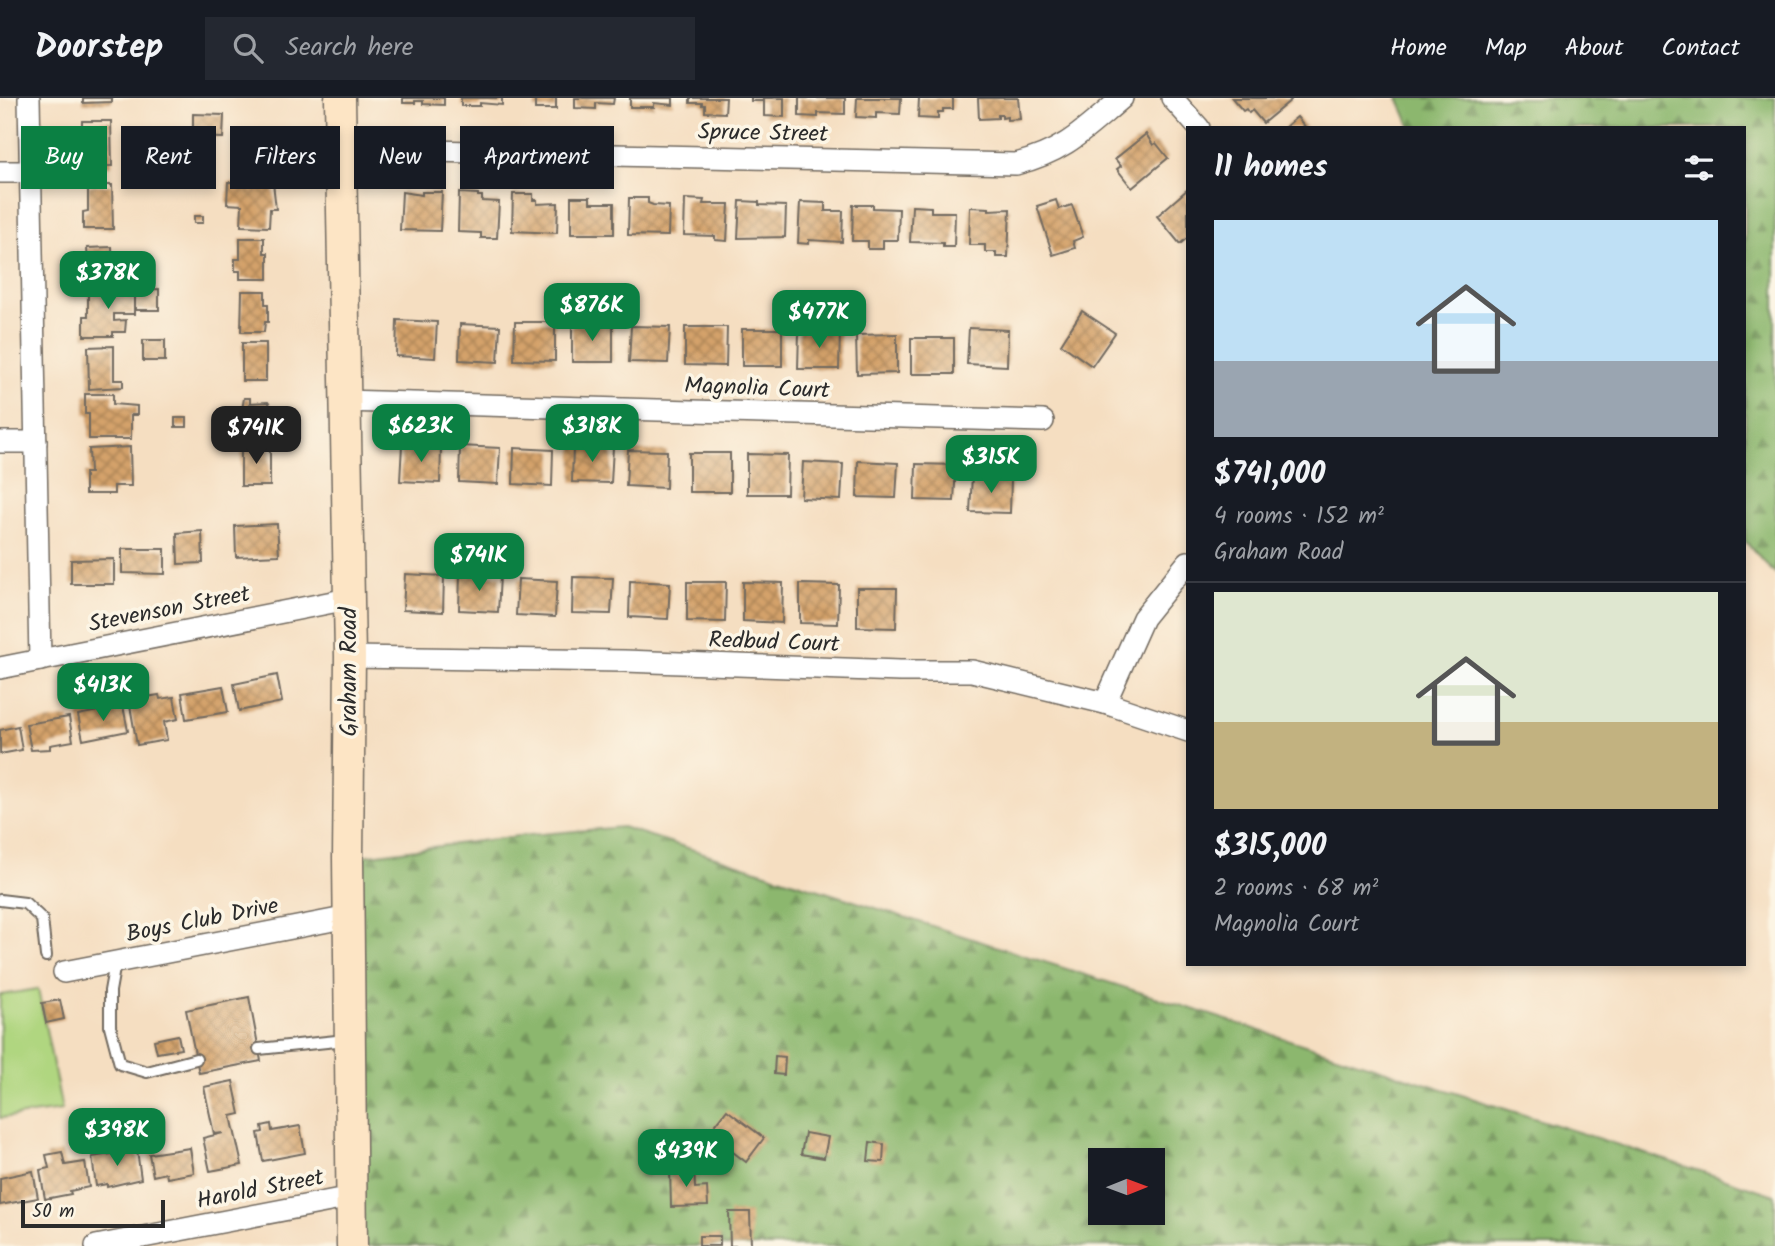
<!DOCTYPE html>
<html lang="en">
<head>
<meta charset="utf-8">
<style>
  :root { --surface:#171b24; --page:#242831; --text:#f1f3f6; --muted:#9ea1a6; --line:#363941; --accent:#0b8043 }
  body { margin:0; font-family:Kalam,sans-serif; background:var(--page); color:var(--text); height:100vh; display:flex; flex-direction:column; font-size:26px; white-space:nowrap }
  * { box-sizing:border-box; margin:0 }
  p { font-size:23px; color:var(--muted) }
  .icon { flex:none; width:38px; height:38px; fill:none; stroke:currentColor; stroke-width:2; stroke-linecap:round; stroke-linejoin:round }
  .map { position:relative; flex:1; overflow:hidden }
  .panel { position:absolute; left:1186px; top:28px; width:560px; height:840px; display:flex; flex-direction:column; background:var(--surface); border-radius:0px; box-shadow:0 4px 10px #0003 }
  .panel>* { flex:none }
  .banner { position:absolute; left:21px; top:28px; width:665px; height:63px; display:flex; gap:14px }
  .needle { width:46px; rotate:89deg }
  .tools { position:absolute; left:1088px; top:1050px; display:grid; gap:14px }
  .tools a { display:grid; place-items:center; width:77px; height:77px; border-radius:0px; background:var(--surface); box-shadow:0 4px 10px #0003; font-size:35px }
  .scale { position:absolute; left:21px; bottom:18px; width:144px; box-sizing:border-box; padding-left:7px; border:4px solid #2b2b2b; border-top:0; font-size:19px; line-height:24px; white-space:nowrap; color:#2b2b2b; -webkit-text-stroke:5px #fcf5e5; paint-order:stroke }
  .price { position:absolute; translate:-50% -60px; padding:0 16px; border-radius:14px; background:var(--accent); color:#fff; font-size:23px; line-height:46px; filter:drop-shadow(0 2px 4px #0008) }
  .price::after { content:''; position:absolute; left:50%; top:42px; width:21px; height:16px; margin-left:-10px; background:inherit; clip-path:polygon(0 0,100% 0,50% 100%) }
  .price.on { background:#222; color:#fff }
  ul { padding:0; list-style:none }
  li { display:grid; align-content:center; gap:14px; height:371px; padding:0 28px }
  li+li { border-top:2px solid var(--line) }
  li span { display:grid; place-items:center; height:217px; border-radius:0px; color:#555 }
  li>.icon { margin-inline-start:auto }
  span .icon { width:126px; height:126px; fill:#fffc; stroke-width:1 }
  li b { font-size:30px }
  h2 { display:flex; justify-content:space-between; align-items:center; height:84px; padding:0 28px; font-size:30px }
  .tag { padding:0 24px; border-radius:0px; background:var(--surface); box-shadow:0 4px 10px #0003; font-size:24px; line-height:63px }
  .tag.on { background:var(--accent); color:#fff }
  header { display:flex; align-items:center; gap:42px; box-sizing:border-box; height:98px; padding:0 35px; background:var(--surface); border-bottom:2px solid var(--line) }
  header strong { font-size:33px }
  nav { display:flex; gap:38px; margin-inline-start:auto; font-size:24px }
  .search { width:490px; height:63px; background:var(--page); display:flex; align-items:center; gap:18px; box-sizing:border-box; padding:0 24px; border-radius:0px; color:var(--muted); font-size:26px }
  .map>svg:first-child { display:block }
  .forest { fill:url(#forest-firs); stroke:#5c714c; stroke-width:2; fill-rule:evenodd }
  .green { fill:#b0d680; stroke:#6e8056; stroke-width:2 }
  .building { fill:url(#building-cross-hatch) }
  .lines { fill:none; stroke-linecap:round; stroke-linejoin:round }
  .service-casing { stroke:#726a60; stroke-width:14 }
  .minor-casing { stroke:#726a60; stroke-width:24 }
  .secondary-casing { stroke:#726a60; stroke-width:33 }
  .service { stroke:#fff; stroke-width:10 }
  .minor { stroke:#fff; stroke-width:21 }
  .secondary { stroke:#fde5c5; stroke-width:30 }
  .labels { text-anchor:middle; stroke-width:7; stroke-linejoin:round; paint-order:stroke }
  .street-label { font-size:23px; fill:#2b2b2b; stroke:#fcf5e5 }
</style>
</head>
<body>
<header>
<strong>Doorstep</strong>
<div class="search"><svg class="icon" aria-label="search" viewBox="0 0 24 24"><circle cx="10" cy="10" r="6"/><path d="M15 15l6 6"/></svg>Search here</div>
<nav><a>Home</a><a>Map</a><a>About</a><a>Contact</a></nav>
</header>
<div class="map">
<svg width="1775" height="1148" viewBox="0 0 1775 1148">
  <defs>
    <pattern id="forest-firs" width="22" height="20" patternUnits="userSpaceOnUse" patternTransform="scale(1.75)"><rect width="22" height="20" fill="#8cb76e"/><path d="M5 1l3.5 6h-7zM16 11l3.5 6h-7z" fill="#73955b"/></pattern>
    <pattern id="building-cross-hatch" width="8" height="8" patternUnits="userSpaceOnUse" patternTransform="scale(1.75)"><rect width="8" height="8" fill="#d4a26a"/><path d="M0 0l8 8M0 8l8-8" fill="none" stroke="#ac8457"/></pattern>
  </defs>
  <rect width="100%" height="100%" fill="#fcf5e5"/>
  <filter id="ink" filterUnits="userSpaceOnUse"><feTurbulence type="fractalNoise" baseFrequency=".0143" numOctaves="2"/><feDisplacementMap in="SourceGraphic" scale="14" xChannelSelector="R" yChannelSelector="G"/><feConvolveMatrix kernelMatrix="1 2 1 2 8 2 1 2 1" color-interpolation-filters="sRGB"/></filter>
  <filter id="wash" filterUnits="userSpaceOnUse"><feTurbulence type="fractalNoise" baseFrequency=".00686" numOctaves="4" result="noise"/><feDisplacementMap in="SourceGraphic" scale="28" xChannelSelector="R" yChannelSelector="G"/><feGaussianBlur stdDeviation="1.57" result="paint"/><feColorMatrix in="noise" values="0 0 0 0 0 0 0 0 0 0 0 0 0 0 0 0 0 1.4 0 .05"/><feComposite in="paint" operator="in"/></filter>
  <g filter="url(#wash)">
    <rect width="100%" height="100%" fill="#f5dec1"/>
    <g class="forest">
      <polygon points="1398,0 1775,0 1775,476 1745,443 1745,30 1411,30"/>
      <path d="M 622,729 L 1775,1097 L 1775,1148 L 353,1148 L 348,760 L 518,738 ZM 1101,1062 L 1153,1062 L 1153,1115 L 1101,1115 Z"/>
    </g>
    <polygon class="green" points="38,891 62,1012 0,1020 0,897"/>
    <g id="blocks">
      <g class="building">
        <polygon points="83,0 112,0 112,4 83,5"/>
        <polygon points="403,0 444,0 444,7 423,6 423,3 415,3 415,5 403,5"/>
        <polygon points="461,0 502,0 502,7 480,5 480,8 461,8"/>
        <rect x="535" y="0" width="21" height="11"/>
        <polygon points="575,0 614,0 613,6 596,5 596,11 575,10"/>
        <polygon points="630,0 673,0 673,7 654,5 654,9 630,9"/>
        <polygon points="690,0 726,0 725,15 705,14 705,7 702,7 702,5 690,5"/>
        <polygon points="751,0 784,0 784,19 764,18 764,3 751,3"/>
        <polygon points="799,0 845,0 845,16 818,15 818,19 799,18"/>
        <polygon points="857,0 901,0 900,16 876,15 876,20 856,19"/>
        <polygon points="919,0 953,0 953,11 943,11 943,14 938,14 938,21 918,20"/>
        <polygon points="978,0 1018,0 1020,21 1007,22 1007,19 1002,20 1002,17 998,17 998,20 979,21"/>
        <polygon points="1232,0 1290,0 1291,2 1263,25 1252,12 1249,15 1246,11 1243,13"/>
        <polygon points="193,16 224,17 223,40 193,39"/>
        <polygon points="1297,19 1306,30 1284,30"/>
        <polygon points="82,23 111,23 112,68 82,68"/>
        <polygon points="269,35 269,42 273,42 273,58 269,58 269,69 240,70 240,58 234,58 236,36"/>
        <polygon points="1146,36 1153,47 1156,45 1168,60 1132,90 1117,71 1121,68 1115,61"/>
        <polygon points="228,84 273,85 276,111 270,111 269,129 241,128 242,107 227,106"/>
        <polygon points="88,87 112,87 113,131 83,131 83,114 88,113"/>
        <polygon points="1188,91 1188,139 1180,146 1157,118"/>
        <polygon points="402,94 422,97 422,94 442,94 440,133 400,132"/>
        <polygon points="459,95 478,96 478,98 482,98 482,103 499,104 497,140 481,140 481,135 458,134"/>
        <polygon points="513,96 533,96 533,102 537,102 537,106 558,105 557,135 512,133"/>
        <polygon points="571,99 590,99 590,105 614,105 614,136 571,136"/>
        <polygon points="629,100 648,100 648,105 653,107 669,108 668,138 628,137"/>
        <polygon points="685,101 704,102 703,106 729,106 727,143 715,142 715,138 684,137"/>
        <polygon points="1056,102 1059,111 1072,107 1083,139 1073,143 1075,150 1053,157 1037,108"/>
        <polygon points="740,103 759,104 759,107 786,108 785,139 738,140"/>
        <polygon points="800,104 825,105 825,113 843,113 842,144 809,142 809,146 798,145"/>
        <polygon points="853,107 873,107 873,110 899,111 898,142 883,142 883,151 868,151 868,143 852,143"/>
        <polygon points="912,108 931,109 931,114 955,114 954,149 943,149 943,145 910,144"/>
        <polygon points="970,109 989,110 989,112 1010,111 1008,159 996,159 996,154 985,154 985,147 969,147"/>
        <rect x="194" y="118" width="9" height="7"/>
        <polygon points="240,140 264,140 264,155 268,155 268,181 240,181 240,173 235,173 235,161 240,161"/>
        <polygon points="112,149 113,185 83,186 83,165 88,165 87,150"/>
        <polygon points="88,191 134,191 134,216 114,216 114,223 126,222 125,234 113,234 113,238 84,238 84,218 88,218"/>
        <polygon points="159,191 159,212 135,212 135,192"/>
        <polygon points="242,193 265,193 265,206 268,206 268,224 265,224 264,234 241,234"/>
        <polygon points="1082,213 1115,235 1092,268 1061,246"/>
        <polygon points="397,222 437,224 435,260 396,258"/>
        <polygon points="515,224 555,224 555,263 514,262"/>
        <polygon points="460,226 500,228 498,264 459,262"/>
        <polygon points="572,226 613,227 613,264 572,264"/>
        <polygon points="631,228 670,229 668,265 629,264"/>
        <polygon points="685,229 727,229 726,268 685,267"/>
        <polygon points="969,230 1008,232 1007,268 967,266"/>
        <rect x="742" y="231" width="40" height="37"/>
        <polygon points="799,233 840,233 839,271 798,271"/>
        <polygon points="897,236 897,275 857,276 856,237"/>
        <rect x="911" y="240" width="43" height="36"/>
        <rect x="143" y="242" width="22" height="21"/>
        <rect x="242" y="245" width="24" height="38"/>
        <polygon points="114,248 114,282 123,282 123,289 89,291 88,249"/>
        <polygon points="85,296 113,296 113,306 137,308 137,317 131,317 131,341 89,341 89,316 85,316"/>
        <polygon points="244,300 250,300 250,305 268,304 270,307 267,339 242,339 242,325 232,325 232,312 242,312"/>
        <rect x="175" y="320" width="12" height="9"/>
        <polygon points="402,347 441,349 440,385 400,383"/>
        <polygon points="573,347 613,349 611,385 572,384"/>
        <polygon points="460,348 500,350 498,386 459,384"/>
        <polygon points="130,349 131,388 114,388 114,396 85,396 85,375 90,375 89,351"/>
        <rect x="241" y="349" width="29" height="39"/>
        <polygon points="514,350 553,352 552,388 513,386"/>
        <polygon points="628,352 667,353 666,390 626,388"/>
        <rect x="689" y="355" width="41" height="39"/>
        <polygon points="747,356 788,357 787,396 747,396"/>
        <polygon points="858,363 898,365 896,400 857,399"/>
        <polygon points="803,364 843,366 841,402 801,400"/>
        <polygon points="916,366 956,367 954,403 915,402"/>
        <polygon points="972,378 1011,380 1010,415 970,414"/>
        <polygon points="277,426 279,457 236,459 235,428"/>
        <polygon points="202,433 203,465 178,466 177,435"/>
        <polygon points="122,451 165,451 165,476 122,475"/>
        <polygon points="114,461 114,486 71,486 71,462"/>
        <polygon points="405,476 444,478 443,514 403,512"/>
        <polygon points="460,476 500,478 498,514 459,512"/>
        <polygon points="573,479 613,480 611,516 572,515"/>
        <polygon points="518,481 557,483 555,519 516,517"/>
        <polygon points="630,483 670,485 668,521 629,519"/>
        <polygon points="687,484 726,484 725,524 687,523"/>
        <polygon points="743,484 783,485 782,525 743,523"/>
        <polygon points="800,486 839,487 838,526 800,525"/>
        <polygon points="857,490 897,490 896,530 857,529"/>
        <polygon points="277,577 282,604 239,613 234,586"/>
        <polygon points="223,588 228,614 186,621 182,595"/>
        <polygon points="159,597 160,601 174,599 178,621 164,624 167,642 137,647 129,602"/>
        <polygon points="123,608 128,633 83,642 78,617"/>
        <polygon points="69,619 73,643 50,647 50,651 31,652 26,626"/>
        <polygon points="18,628 22,652 0,656 0,632"/>
        <polygon points="249,899 261,963 199,975 186,912"/>
        <polygon points="60,902 64,921 46,925 42,905"/>
        <polygon points="178,937 181,951 157,955 154,942"/>
        <polygon points="775,958 785,959 784,977 774,976"/>
        <polygon points="233,983 240,1016 231,1018 242,1067 210,1073 203,1040 223,1035 214,1036 204,989"/>
        <polygon points="727,1012 764,1040 746,1064 720,1044 716,1048 706,1039"/>
        <polygon points="271,1026 272,1033 300,1028 305,1055 263,1063 258,1035 263,1034 262,1028"/>
        <polygon points="805,1035 828,1039 824,1060 801,1056"/>
        <polygon points="870,1044 884,1046 883,1064 868,1063"/>
        <polygon points="190,1050 194,1075 167,1080 166,1075 153,1078 149,1056"/>
        <polygon points="137,1052 141,1081 107,1089 107,1086 96,1088 92,1059"/>
        <polygon points="62,1054 65,1067 85,1064 89,1089 70,1093 71,1096 45,1101 40,1072 49,1070 46,1057"/>
        <polygon points="694,1069 695,1090 707,1089 708,1108 671,1109 670,1070"/>
        <polygon points="33,1073 38,1100 0,1107 0,1080"/>
        <polygon points="729,1114 750,1114 751,1148 730,1148"/>
        <rect x="699" y="1138" width="21" height="10"/>
      </g>
    </g>
  </g>
  <g filter="url(#ink)">
    <use href="#blocks" fill-opacity="0" stroke="#726a60" stroke-width="2"/>
    <g class="lines">
      <defs>
        <g id="service">
          <polyline points="0,802 25,805 42,821 46,858"/>
          <polyline points="115,865 110,893 110,928 120,966 147,974 196,961"/>
          <polyline points="259,951 346,942"/>
        </g>
        <g id="minor">
          <polyline points="29,0 40,562"/>
          <polyline points="1172,0 1199,30"/>
          <path d="M 340,51 L 1016,66 C 1066,53 1084,32 1122,0"/>
          <polyline points="0,74 30,74"/>
          <polyline points="343,303 1043,323"/>
          <polyline points="0,344 36,344"/>
          <polyline points="350,559 624,563 900,573 972,573 1105,605 1188,633"/>
          <polyline points="0,570 348,501"/>
          <polyline points="1105,605 1143,520 1188,464"/>
          <polyline points="64,874 349,819"/>
          <polyline points="96,1148 351,1099"/>
        </g>
        <polyline id="secondary" points="340,0 350,559 348,760 352,1148"/>
      </defs>
      <use href="#service" class="service-casing"/>
      <use href="#minor" class="minor-casing"/>
      <use href="#secondary" class="secondary-casing"/>
      <use href="#service" class="service"/>
      <use href="#minor" class="minor"/>
      <use href="#secondary" class="secondary"/>
    </g>
  </g>
  <g class="labels">
    <g class="street-label">
      <text transform="translate(763 34) rotate(1)" y="8">Spruce Street</text>
      <text transform="translate(757 289) rotate(2)" y="8">Magnolia Court</text>
      <text transform="translate(169 510) rotate(-11)" y="8">Stevenson Street</text>
      <text transform="translate(774 543) rotate(2)" y="8">Redbud Court</text>
      <text transform="translate(348 574) rotate(-90)" y="8">Graham Road</text>
      <text transform="translate(202 821) rotate(-11)" y="8">Boys Club Drive</text>
      <text transform="translate(260 1090) rotate(-11)" y="8">Harold Street</text>
    </g>
  </g>
</svg>
<div class="tools">
<a><svg class="needle" viewBox="-14 -14 28 28"><path d="M0-13l5 13h-10z" fill="#e53935"/><path d="M0 13l5-13h-10z" fill="#9ea1a6"/></svg></a>
</div>
<div class="scale">50 m</div>
<b class="price" style="left:108px;top:213px">$378K</b>
<b class="price" style="left:592px;top:245px">$876K</b>
<b class="price" style="left:819px;top:252px">$477K</b>
<b class="price" style="left:421px;top:366px">$623K</b>
<b class="price" style="left:592px;top:366px">$318K</b>
<b class="price on" style="left:256px;top:368px">$741K</b>
<b class="price" style="left:991px;top:397px">$315K</b>
<b class="price" style="left:479px;top:495px">$741K</b>
<b class="price" style="left:103px;top:625px">$413K</b>
<b class="price" style="left:117px;top:1070px">$398K</b>
<b class="price" style="left:686px;top:1091px">$439K</b>
<div class="banner">
<a class="tag on">Buy</a>
<a class="tag">Rent</a>
<a class="tag">Filters</a>
<a class="tag">New</a>
<a class="tag">Apartment</a>
</div>
<section class="panel">
<h2>11 homes<svg class="icon" aria-label="filters" viewBox="0 0 24 24"><path d="M4 7h16M4 17h16"/><circle cx="9" cy="7" r="2"/><circle cx="15" cy="17" r="2"/></svg></h2>
<ul>
<li><span style="background:linear-gradient(#bfe0f5 65%,#9aa5b1 0)"><svg class="icon" aria-label="home" viewBox="0 0 24 24"><path d="M3 11l9-7 9 7M6 9v11h12V9"/></svg></span><div><b>$741,000</b><p>4 rooms · 152 m²</p><p>Graham Road</p></div></li>
<li><span style="background:linear-gradient(#dfe7d0 60%,#c2b280 0)"><svg class="icon" aria-label="home" viewBox="0 0 24 24"><path d="M3 11l9-7 9 7M6 9v11h12V9"/></svg></span><div><b>$315,000</b><p>2 rooms · 68 m²</p><p>Magnolia Court</p></div></li>
</ul>
</section>
</div>
</body>
</html>
